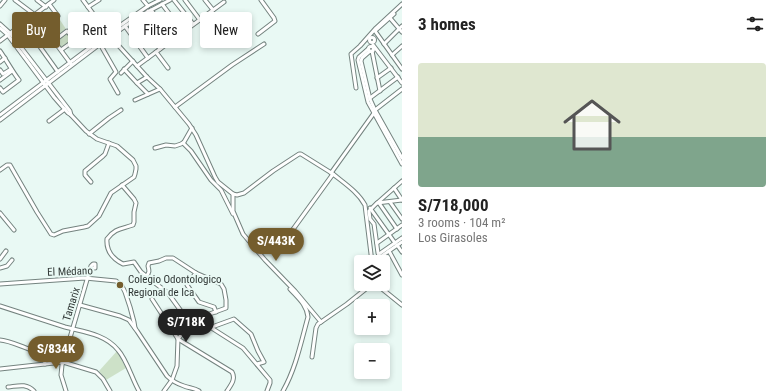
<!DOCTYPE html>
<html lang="en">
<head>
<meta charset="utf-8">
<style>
  :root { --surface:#fff; --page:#f6f6f6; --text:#222; --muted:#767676; --line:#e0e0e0; --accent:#745d2d }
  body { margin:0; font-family:"Roboto Condensed",sans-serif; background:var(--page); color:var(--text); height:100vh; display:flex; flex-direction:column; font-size:15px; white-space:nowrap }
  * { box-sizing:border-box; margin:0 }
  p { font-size:13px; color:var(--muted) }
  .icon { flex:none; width:22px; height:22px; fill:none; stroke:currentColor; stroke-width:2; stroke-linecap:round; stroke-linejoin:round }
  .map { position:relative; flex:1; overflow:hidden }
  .details { display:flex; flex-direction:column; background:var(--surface); width:380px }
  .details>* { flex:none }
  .hud { position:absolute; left:12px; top:12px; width:330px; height:36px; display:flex; gap:8px }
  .tools { position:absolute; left:354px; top:255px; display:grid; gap:8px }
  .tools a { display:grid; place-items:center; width:36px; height:36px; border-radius:4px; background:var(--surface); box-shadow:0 2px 6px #0003; font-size:20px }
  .price { position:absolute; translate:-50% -34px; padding:0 9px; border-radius:14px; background:var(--accent); color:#fff; font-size:13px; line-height:26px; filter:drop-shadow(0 1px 2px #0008) }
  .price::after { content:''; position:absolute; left:50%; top:24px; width:12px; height:9px; margin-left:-6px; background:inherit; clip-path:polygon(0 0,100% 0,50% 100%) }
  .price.active { background:#222; color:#fff }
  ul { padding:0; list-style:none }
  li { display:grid; align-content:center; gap:8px; height:212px; padding:0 16px }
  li+li { border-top:1px solid var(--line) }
  li span { display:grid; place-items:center; height:124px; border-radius:4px; color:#555 }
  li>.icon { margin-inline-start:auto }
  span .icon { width:72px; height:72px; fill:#fffc; stroke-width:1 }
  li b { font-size:17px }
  h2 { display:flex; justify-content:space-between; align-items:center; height:48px; padding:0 16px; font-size:17px }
  .pill { padding:0 14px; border-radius:4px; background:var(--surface); box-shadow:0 2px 6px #0003; font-size:14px; line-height:36px }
  .pill.active { background:var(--accent); color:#fff }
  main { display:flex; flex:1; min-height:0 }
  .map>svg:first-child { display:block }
  .green { fill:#cde1c8 }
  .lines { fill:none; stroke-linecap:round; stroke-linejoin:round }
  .minor-casing { stroke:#74837f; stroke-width:5 }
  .minor { stroke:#fff; stroke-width:3 }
  .poi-dot { fill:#745d2d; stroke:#e9f9f4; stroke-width:1.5 }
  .labels { text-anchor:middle; stroke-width:4; stroke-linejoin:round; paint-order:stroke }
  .street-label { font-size:11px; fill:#313836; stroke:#e9f9f4 }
  .poi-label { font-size:11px; fill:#313836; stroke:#e9f9f4; text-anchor:start }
</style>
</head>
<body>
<main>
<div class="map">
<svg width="402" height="391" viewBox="0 0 402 391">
  <rect width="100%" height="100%" fill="#e9f9f4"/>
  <g class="green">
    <polygon points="58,17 66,29 52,40 43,28"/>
    <polygon points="67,32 73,39 61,48 56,41"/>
    <polygon points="117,351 126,368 106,380 99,371"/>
  </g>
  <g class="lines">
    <defs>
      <g id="minor">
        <polyline points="15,0 35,15"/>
        <polyline points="37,0 46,7"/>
        <polyline points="83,0 108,34 147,77 160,89 189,124 196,135 215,177 218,182 233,194 233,211 243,234 265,260 295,291 321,322 318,324 316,328 312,357"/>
        <polyline points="143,0 148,6"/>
        <polyline points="174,0 193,24"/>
        <polyline points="185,0 200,20"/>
        <polyline points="205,0 213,10"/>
        <polyline points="49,4 58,16"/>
        <polyline points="162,4 183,32"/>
        <polyline points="0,6 5,0"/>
        <polyline points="88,7 99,0"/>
        <polyline points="151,10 173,39"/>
        <polyline points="148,11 170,42"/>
        <polyline points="394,14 375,31 402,69"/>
        <polyline points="138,17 160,49"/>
        <polyline points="390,18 402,32"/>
        <polyline points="0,24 10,33 70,111 71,115"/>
        <polyline points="125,26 148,58"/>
        <polyline points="0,28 7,34 54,97 68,113 71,115 86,131 97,139 117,146 133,160 136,166 136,169 135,174 134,177 111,193 99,216 88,226 84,227 63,231 54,235 51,234 37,212 10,165 7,165 0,170"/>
        <polyline points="148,32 158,25"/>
        <polyline points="258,34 275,21 274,18 261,0"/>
        <circle cx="372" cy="40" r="2.5"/>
        <polyline points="0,41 54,0"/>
        <polyline points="38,44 58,72"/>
        <polyline points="100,44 116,72 110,79 118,93"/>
        <polyline points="384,44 402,26"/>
        <polyline points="19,45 43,28"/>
        <polyline points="373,45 402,83"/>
        <circle cx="371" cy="49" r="2.5"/>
        <polyline points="368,49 359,57 358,60 368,102 402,164"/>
        <polyline points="61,50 75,40 67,31 54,41 71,64"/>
        <path d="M 0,51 C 7,61 12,71 19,80 L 3,92 L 0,88"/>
        <polyline points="370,51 362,58 361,61 370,99 375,110 402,158"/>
        <polyline points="372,51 380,91"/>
        <polyline points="156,52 168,68"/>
        <polyline points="392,55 402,46"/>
        <polyline points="0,62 5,58"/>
        <polyline points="137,66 224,2"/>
        <polyline points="124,69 137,83 148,94"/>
        <polyline points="0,70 3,74 11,69"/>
        <polyline points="121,73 133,61"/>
        <polyline points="377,78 391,68"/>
        <polyline points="0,80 12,71"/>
        <polyline points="137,83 147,77"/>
        <polyline points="356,88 351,54 360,46 376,28 402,4"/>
        <polyline points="370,98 398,77"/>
        <polyline points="135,100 160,89"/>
        <polyline points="175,107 232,65 264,44"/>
        <polyline points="375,110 402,89"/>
        <polyline points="0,115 108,34 148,6 160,0"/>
        <polyline points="0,120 100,44 138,17 170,0"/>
        <polyline points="49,121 65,109"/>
        <polyline points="89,134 109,118 121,110"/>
        <polyline points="183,143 191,151 211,180 221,190 233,214"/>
        <polyline points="155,148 166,145 175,146 181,144 184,142 192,128"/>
        <polyline points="331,173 374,113"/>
        <polyline points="91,182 85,175 85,171 103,156 105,154 109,143"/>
        <path d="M 122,185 L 134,199 L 136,203 L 134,212 L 134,222 L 133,225 C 122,229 115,228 107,239 C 106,251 113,259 123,264 L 134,262 L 141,272 L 146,276 C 150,273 149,270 148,266 L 149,263 L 159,261 L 166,258 L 173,258 L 196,273 L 221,284 L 224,289 L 226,300 L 226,308 L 196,319 L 189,325 L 178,339 L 232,372 C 236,379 231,385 227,391"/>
        <polyline points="394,188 402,200"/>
        <polyline points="233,194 237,195 244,193 273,171 299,154 301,154 333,174"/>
        <polyline points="390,202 402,219"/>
        <polyline points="377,203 402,200"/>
        <polyline points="379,203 397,229"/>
        <polyline points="370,208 395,243"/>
        <polyline points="0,213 14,230"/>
        <polyline points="377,243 402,225"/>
        <path d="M 285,244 L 286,239 L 333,174 C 344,183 358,192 365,205 L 372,262"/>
        <polyline points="397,245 402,252"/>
        <polyline points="389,251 402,275"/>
        <polyline points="379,254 402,238"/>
        <polyline points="380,257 378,253 374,224 370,219 369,211 376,204 402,181"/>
        <polyline points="0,259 6,251"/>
        <polyline points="373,262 402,242"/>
        <polyline points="0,268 7,266 12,260"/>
        <polyline points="196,273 188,283 187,285 199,302 214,307 216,312"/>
        <polyline points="151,280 168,293 186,318 192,323"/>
        <polyline points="0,284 85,278 116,281 122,286 125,292 130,307 134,322 135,328"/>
        <polyline points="376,284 402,305"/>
        <polyline points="152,299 178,339 177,366 172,380 164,391"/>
        <path d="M 80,305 L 120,316 L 129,320 L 137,331 L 167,376 C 171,380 178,384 184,386 C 189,388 194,388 199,391"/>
        <path d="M 0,306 C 22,313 43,320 65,327 C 84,332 105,334 118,350 C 127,360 132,379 139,391"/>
        <polyline points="321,322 347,304 372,284"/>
        <polyline points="189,325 196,330 201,331 234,319 251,334 258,351 264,362 257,364"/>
        <polyline points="210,327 243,348 270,380 270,383 267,391"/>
        <path d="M 0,340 C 7,340 39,352 43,357 C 45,359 45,362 45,364"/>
        <polyline points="0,369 63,362 96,372 103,379 110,391"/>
        <path d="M 8,387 C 18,386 26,383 34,391"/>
        <polyline points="66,391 61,375 62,365 91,266 93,264 95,264 95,268 91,268"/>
        <path d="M 283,391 C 296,368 301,342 308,317 C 307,305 298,298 290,289"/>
      </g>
    </defs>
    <use href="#minor" class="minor-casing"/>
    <use href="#minor" class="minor"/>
  </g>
  <circle class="poi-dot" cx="120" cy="285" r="4"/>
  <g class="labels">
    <g class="street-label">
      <text transform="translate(70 271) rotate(-2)" y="4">El Médano</text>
      <text transform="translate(71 304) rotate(-73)" y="4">Tamarix</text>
    </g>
    <g class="poi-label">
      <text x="128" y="283">Colegio Odontologico<tspan x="128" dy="13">Regional de Ica</tspan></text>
    </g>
  </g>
</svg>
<div class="tools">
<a><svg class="icon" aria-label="layers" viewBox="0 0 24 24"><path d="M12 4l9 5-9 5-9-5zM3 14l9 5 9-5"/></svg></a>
<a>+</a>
<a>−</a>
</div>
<b class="price" style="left:276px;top:262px">S/443K</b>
<b class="price active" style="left:186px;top:343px">S/718K</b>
<b class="price" style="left:56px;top:370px">S/834K</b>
<div class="hud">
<a class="pill active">Buy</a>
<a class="pill">Rent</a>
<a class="pill">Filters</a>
<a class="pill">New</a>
</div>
</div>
<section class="details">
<h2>3 homes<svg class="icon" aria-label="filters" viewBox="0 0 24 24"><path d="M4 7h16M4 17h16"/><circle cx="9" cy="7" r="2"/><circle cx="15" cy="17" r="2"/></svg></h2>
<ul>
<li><span style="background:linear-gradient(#dfe7d0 60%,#7fa58c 0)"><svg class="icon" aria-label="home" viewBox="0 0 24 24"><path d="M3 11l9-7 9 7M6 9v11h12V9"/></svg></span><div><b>S/718,000</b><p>3 rooms · 104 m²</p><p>Los Girasoles</p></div></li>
</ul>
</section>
</main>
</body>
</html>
